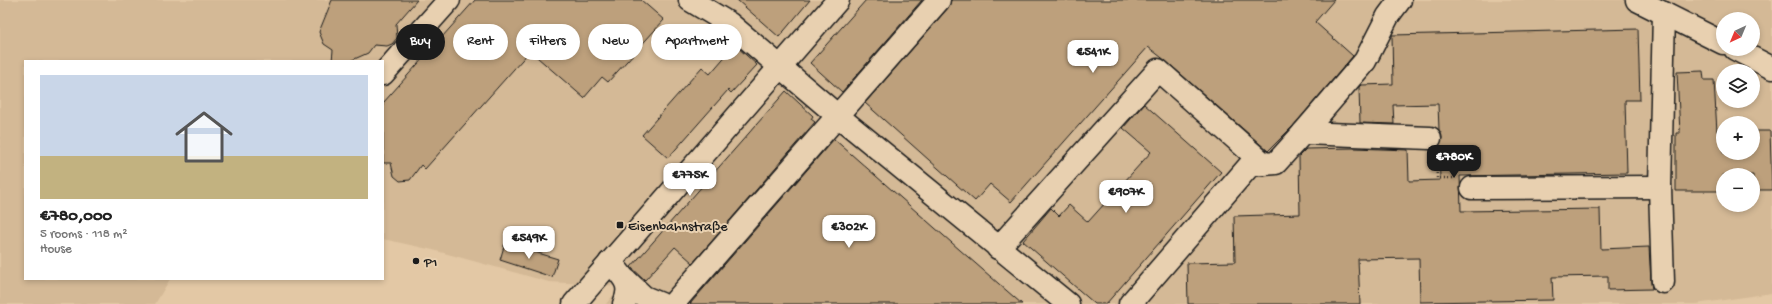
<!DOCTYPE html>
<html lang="en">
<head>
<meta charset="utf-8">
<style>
  :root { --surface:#fff; --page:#f2f2f2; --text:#222; --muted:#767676; --accent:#1c1c1c }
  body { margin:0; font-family:"Gochi Hand",sans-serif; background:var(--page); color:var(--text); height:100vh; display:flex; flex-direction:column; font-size:15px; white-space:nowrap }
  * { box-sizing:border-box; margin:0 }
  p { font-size:13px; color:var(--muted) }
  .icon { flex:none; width:22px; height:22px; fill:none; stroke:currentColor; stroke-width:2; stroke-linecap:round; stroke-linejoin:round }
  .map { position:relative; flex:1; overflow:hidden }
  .side { position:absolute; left:24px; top:60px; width:360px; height:220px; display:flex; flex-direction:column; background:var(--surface); border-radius:0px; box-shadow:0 2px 6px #0003 }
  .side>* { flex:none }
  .top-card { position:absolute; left:396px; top:24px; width:380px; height:36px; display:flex; gap:8px }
  .needle { width:26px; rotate:224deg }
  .fabs { position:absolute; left:1716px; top:12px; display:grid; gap:8px }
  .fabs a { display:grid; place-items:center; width:44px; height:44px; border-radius:50%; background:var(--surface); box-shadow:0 2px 6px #0003; font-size:20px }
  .price { position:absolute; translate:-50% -34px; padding:0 9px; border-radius:8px; background:#fff; color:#222; font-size:13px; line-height:26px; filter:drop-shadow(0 1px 2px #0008) }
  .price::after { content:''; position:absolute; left:50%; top:24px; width:12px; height:9px; margin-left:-6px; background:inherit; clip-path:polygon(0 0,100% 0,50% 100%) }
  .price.selected { background:var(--accent); color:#fff }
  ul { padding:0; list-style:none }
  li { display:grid; align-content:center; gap:8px; height:212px; padding:0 16px }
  li span { display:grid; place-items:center; height:124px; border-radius:0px; color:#555 }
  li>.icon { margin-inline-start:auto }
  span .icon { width:72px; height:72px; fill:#fffc; stroke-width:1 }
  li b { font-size:17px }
  .pill { padding:0 14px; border-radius:18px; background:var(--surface); box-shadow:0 2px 6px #0003; font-size:14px; line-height:36px }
  .pill.selected { background:var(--accent); color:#fff }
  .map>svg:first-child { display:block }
  .built { fill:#d4b996; fill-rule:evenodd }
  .building { fill:#bda07b; stroke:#1c1c1c }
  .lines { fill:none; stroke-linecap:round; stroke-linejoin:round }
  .minor-casing { stroke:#1c1c1c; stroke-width:25 }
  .major-casing { stroke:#1c1c1c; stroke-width:25 }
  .path { stroke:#1c1c1c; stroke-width:2.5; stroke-dasharray:1 3; stroke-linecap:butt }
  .minor { stroke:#e8d0b0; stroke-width:22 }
  .major { stroke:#e8d0b0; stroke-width:22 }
  .poi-dot { fill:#1c1c1c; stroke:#e8d0b0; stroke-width:1.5 }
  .labels { text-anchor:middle; stroke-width:4; stroke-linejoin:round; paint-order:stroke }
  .poi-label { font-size:14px; fill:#1c1c1c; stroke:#e8d0b0; text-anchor:start }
</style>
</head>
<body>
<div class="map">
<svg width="1772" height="304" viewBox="0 0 1772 304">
  <rect width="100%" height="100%" fill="#e3c8a5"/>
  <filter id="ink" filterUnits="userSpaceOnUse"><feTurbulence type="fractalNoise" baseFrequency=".025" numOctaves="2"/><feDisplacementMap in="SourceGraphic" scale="8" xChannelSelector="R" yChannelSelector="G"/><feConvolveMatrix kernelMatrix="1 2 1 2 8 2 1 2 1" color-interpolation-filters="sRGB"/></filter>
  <g filter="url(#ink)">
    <path class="built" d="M 0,0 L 1772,0 L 1772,293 L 1696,304 L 606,304 L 620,286 L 549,282 L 433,250 L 383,239 L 383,61 L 25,61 L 25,279 L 170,279 L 155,304 L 0,304 ZM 1723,19 L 1753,19 L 1753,49 L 1723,49 ZM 1723,71 L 1753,71 L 1753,101 L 1723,101 ZM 1723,123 L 1753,123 L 1753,153 L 1723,153 ZM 1723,175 L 1753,175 L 1753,205 L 1723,205 Z"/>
    <g class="building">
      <polygon points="332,0 417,0 396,24 397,38 392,44 387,46 374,45 368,53 350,61 332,61 333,50 324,44 319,32"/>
      <polygon points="475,0 641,0 664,20 608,82 602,77 584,98 530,51 425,169 421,165 410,180 400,181 394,176 391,163 383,163 383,103"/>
      <polygon points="737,0 810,0 779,37"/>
      <polygon points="866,0 922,0 842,92 810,63"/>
      <polygon points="951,0 1334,0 1315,22 1353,56 1294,125 1268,151 1166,61 1148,47 1011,202 990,184 975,201 865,103 948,8"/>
      <polygon points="1638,29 1640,100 1625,100 1627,173 1460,176 1461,211 1600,209 1601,249 1649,247 1651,282 1652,289 1608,290 1608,276 1552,277 1553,300 1420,302 1419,258 1358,259 1360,304 1188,304 1187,263 1235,262 1234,216 1300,214 1299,156 1306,149 1354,148 1408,150 1409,181 1440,180 1439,146 1442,138 1439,130 1438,104 1393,105 1394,124 1360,123 1359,87 1361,85 1393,84 1392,35"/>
      <polygon points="735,45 757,65 731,93 728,90 668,158 642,135 702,67 710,74"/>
      <polygon points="1703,71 1704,80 1714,80 1717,132 1723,132 1723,153 1753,153 1753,131 1770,131 1772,190 1753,190 1753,175 1723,175 1723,191 1676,191 1676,133 1680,133 1677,72"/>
      <polygon points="786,91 813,116 811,119 815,122 693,263 675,247 645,280 631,267"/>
      <polygon points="1144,104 1221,172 1106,304 1095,304 1023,241 1051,208 1059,216 1069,205 1088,222 1151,152 1123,128"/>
      <polygon points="834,139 960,250 1022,304 690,304"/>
      <polygon points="505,243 558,259 552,277 500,260"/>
    </g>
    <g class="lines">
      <defs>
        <g id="minor">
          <polyline points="690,0 730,24 838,116 1068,304"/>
          <polyline points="1637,0 1723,43"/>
          <polyline points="1735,49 1772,68"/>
          <polyline points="383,74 449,0"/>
          <polyline points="1303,133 1365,61 1388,16 1400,0"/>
          <polyline points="1472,188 1660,187"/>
          <polyline points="998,248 1158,70 1264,164"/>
          <path d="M 610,262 C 623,277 633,284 624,304"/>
          <polyline points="626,280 644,297 661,304"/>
          <polyline points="1663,282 1660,187 1664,13"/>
          <polyline points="673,304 939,0"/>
          <polyline points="1130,304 1250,165 1276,163 1303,133 1430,138"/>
        </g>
        <polyline id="major" points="574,304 838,0"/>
      </defs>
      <use href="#minor" class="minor-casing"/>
      <use href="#major" class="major-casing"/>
      <polyline class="path" points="1436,157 1437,178 1454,178"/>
      <use href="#minor" class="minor"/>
      <use href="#major" class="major"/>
    </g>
  </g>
  <g class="poi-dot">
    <rect x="616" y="221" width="8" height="8" rx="2"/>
    <circle cx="416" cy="261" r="4"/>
  </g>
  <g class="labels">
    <g class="poi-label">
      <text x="628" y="230">Eisenbahnstraße</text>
      <text x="424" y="266">P1</text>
    </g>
  </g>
</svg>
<div class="fabs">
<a><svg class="needle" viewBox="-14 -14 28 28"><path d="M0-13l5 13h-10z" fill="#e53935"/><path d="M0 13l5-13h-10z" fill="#767676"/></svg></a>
<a><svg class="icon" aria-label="layers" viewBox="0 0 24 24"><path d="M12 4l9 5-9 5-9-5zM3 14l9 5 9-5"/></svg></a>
<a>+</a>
<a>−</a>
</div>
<b class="price" style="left:1093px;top:74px">€541K</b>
<b class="price selected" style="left:1454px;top:179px">€780K</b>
<b class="price" style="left:690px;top:197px">€775K</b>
<b class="price" style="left:1126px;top:214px">€907K</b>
<b class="price" style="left:849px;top:249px">€302K</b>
<b class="price" style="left:529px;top:260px">€549K</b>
<div class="top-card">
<a class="pill selected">Buy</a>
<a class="pill">Rent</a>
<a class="pill">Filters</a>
<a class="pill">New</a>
<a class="pill">Apartment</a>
</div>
<section class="side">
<ul>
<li><span style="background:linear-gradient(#c9d6e8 65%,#c2b280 0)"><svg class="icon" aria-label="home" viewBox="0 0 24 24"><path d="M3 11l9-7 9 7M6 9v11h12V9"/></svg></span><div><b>€780,000</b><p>5 rooms · 118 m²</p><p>House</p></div></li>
</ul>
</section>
</div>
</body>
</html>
